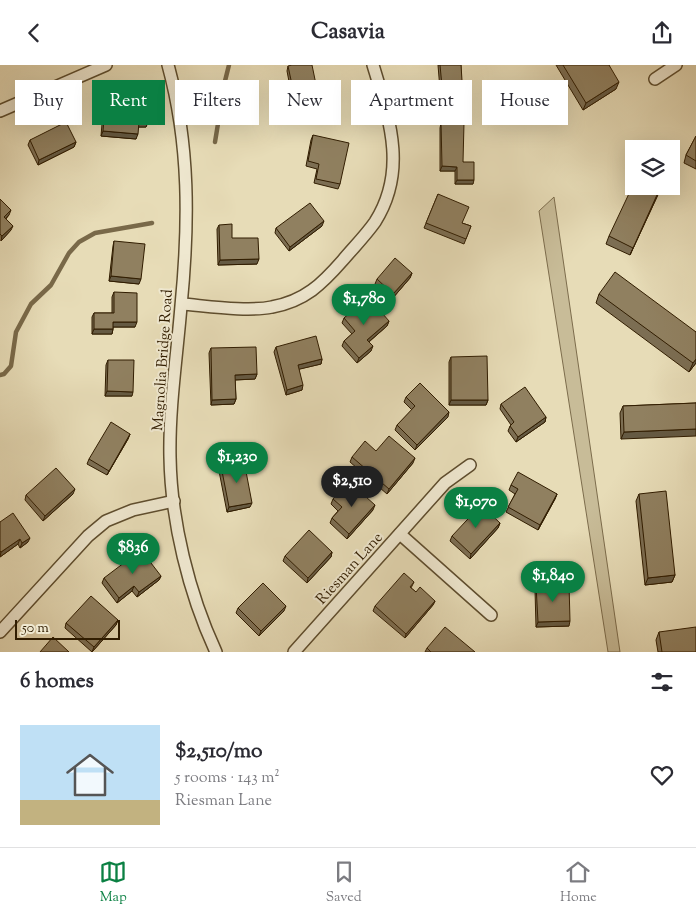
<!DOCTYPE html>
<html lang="en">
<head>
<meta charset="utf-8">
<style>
  :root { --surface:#fff; --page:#f2f2f3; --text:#2b2b33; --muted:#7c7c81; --line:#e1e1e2; --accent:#0b8043 }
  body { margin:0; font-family:"Sorts Mill Goudy",serif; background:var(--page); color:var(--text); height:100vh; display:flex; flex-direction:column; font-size:19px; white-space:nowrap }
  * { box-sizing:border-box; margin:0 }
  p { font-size:16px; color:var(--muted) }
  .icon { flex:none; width:28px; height:28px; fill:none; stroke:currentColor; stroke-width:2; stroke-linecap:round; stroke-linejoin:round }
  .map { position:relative; height:587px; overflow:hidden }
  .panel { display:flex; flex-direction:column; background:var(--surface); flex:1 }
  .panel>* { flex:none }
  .banner { position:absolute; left:15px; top:15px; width:666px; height:45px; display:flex; gap:10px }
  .buttons { position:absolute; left:625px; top:75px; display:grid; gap:10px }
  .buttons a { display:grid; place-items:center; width:55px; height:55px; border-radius:0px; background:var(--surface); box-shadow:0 5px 20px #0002; font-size:25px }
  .scale { position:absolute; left:15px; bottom:12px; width:105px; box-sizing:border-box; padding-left:5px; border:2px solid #311d01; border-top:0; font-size:14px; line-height:18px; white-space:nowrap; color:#311d01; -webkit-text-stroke:4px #efe8d0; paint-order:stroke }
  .price { position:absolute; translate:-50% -42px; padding:0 11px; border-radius:18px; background:var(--accent); color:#fff; font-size:16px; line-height:32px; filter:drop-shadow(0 1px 2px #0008) }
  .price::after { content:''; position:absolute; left:50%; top:30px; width:15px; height:11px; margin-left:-8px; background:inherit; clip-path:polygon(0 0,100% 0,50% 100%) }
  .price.current { background:#222; color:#fff }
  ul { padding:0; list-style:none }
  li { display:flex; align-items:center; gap:15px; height:125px; padding:0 20px }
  li span { display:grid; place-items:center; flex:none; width:140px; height:100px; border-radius:0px; color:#555 }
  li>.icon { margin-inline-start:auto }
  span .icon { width:60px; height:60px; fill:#fffc; stroke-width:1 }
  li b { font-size:21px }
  h2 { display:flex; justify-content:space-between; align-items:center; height:60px; padding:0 20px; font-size:21px }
  .tag { padding:0 18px; border-radius:0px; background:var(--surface); box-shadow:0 5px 20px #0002; font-size:18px; line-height:45px }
  .tag.current { background:var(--accent); color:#fff }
  header { display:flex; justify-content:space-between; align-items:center; height:65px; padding:0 20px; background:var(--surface); font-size:22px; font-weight:800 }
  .dock { display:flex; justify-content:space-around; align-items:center; height:70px; border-top:1px solid var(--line); background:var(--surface); font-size:14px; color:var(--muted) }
  .dock a { display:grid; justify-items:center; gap:2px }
  .dock .current { color:var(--accent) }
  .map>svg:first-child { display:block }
  .green { fill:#c8bc98; stroke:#7c6c4c }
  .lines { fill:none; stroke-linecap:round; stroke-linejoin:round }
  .stream { stroke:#796949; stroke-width:4.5 }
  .minor-casing { stroke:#5e4d2e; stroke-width:14 }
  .minor { stroke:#efe8d0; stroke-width:11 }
  .wall { fill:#7c6e53; stroke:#311d01 }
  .shaded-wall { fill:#655a43; stroke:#311d01 }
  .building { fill:#908060; stroke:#311d01 }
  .labels { text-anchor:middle; stroke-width:4; stroke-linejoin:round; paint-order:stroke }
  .street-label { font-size:15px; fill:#311d01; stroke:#efe8d0 }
</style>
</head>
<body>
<header><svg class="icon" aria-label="back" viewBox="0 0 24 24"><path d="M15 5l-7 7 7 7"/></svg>Casavia<svg class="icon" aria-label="share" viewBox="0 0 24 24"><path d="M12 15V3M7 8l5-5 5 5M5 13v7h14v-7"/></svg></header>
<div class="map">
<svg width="696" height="587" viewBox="0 0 696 587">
  <rect width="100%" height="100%" fill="#e7dcb7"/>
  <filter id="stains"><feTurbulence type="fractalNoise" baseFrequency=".004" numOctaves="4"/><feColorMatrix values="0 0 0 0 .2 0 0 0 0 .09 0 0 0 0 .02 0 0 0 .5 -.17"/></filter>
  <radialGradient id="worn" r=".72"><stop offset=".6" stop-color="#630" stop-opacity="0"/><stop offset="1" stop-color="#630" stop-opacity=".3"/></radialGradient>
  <polygon class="green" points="554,132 620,587 608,587 539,146"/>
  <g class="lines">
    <g class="stream">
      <polyline points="215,77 225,16 229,0"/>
      <polyline points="0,310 4,309 11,301 16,267 31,239 51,220 69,188 79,177 95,168 152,158"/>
    </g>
    <defs>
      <g id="minor">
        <path d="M 168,0 C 190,80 189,159 181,241 C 177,291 169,342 170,392 C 171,456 189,529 216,587"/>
        <polyline points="655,14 676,0"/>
        <polyline points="0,46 106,0"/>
        <path d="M 182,239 C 207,241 248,247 272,242 C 305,236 322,219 343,195 C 354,182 365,171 375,157 C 408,105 389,53 373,0"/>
        <polyline points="400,469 491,550"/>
        <polyline points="0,567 88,471 106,456 133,445 174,436"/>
        <polyline points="294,587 445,418 470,400"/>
      </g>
    </defs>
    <use href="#minor" class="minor-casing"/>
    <use href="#minor" class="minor"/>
  </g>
  <g class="wall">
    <polygon points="438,0 461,0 461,36 441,37"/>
    <polygon points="556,0 609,0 616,24 583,45"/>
    <polygon points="288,1 318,44 295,48 287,6"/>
    <polygon points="115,37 148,57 146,62 138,62 136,74 101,71 103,47 105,42 113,43"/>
    <polygon points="441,58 463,97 473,119 455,119 455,106 440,106 440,63"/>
    <polygon points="313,70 340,119 338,124 314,118 317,104 306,101 311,75"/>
    <polygon points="696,71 696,104 684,98 686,90"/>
    <polygon points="30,75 76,77 74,82 38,100 28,80"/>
    <polygon points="662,121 630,190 606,179 609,171"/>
    <polygon points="438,129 462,158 471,161 464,179 424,163"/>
    <polygon points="0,134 9,150 6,154 11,165 1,176"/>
    <polygon points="219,160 232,173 257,199 218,200 217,164"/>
    <polygon points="322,161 289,186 275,168 276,163"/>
    <polygon points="114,176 139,219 109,216 113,181"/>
    <polygon points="412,208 410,213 392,234 375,219 377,214"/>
    <polygon points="114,227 135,262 113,262 113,264 112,269 92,269 92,252 94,248 112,248 112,232"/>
    <polygon points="599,229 696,267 696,298 689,307 596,238"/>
    <polygon points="344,253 389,256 387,261 369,277 371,286 357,298 342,281 344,276 352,269 342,258"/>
    <polygon points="276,282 322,294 321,299 299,304 302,325 286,330 274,287"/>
    <polygon points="211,283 257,309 255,314 235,315 236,334 234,339 211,340 209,288"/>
    <polygon points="451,292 488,335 486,340 449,340 449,297"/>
    <polygon points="108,295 132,331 105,331 106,300"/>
    <polygon points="406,332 448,352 415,385 395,365 397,360 412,345 404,337"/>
    <polygon points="696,338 621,374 620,348 623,341"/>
    <polygon points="501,339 546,352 545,357 516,377 508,366 510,361 511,360 500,344"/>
    <polygon points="130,369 128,374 107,410 87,399 89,394"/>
    <polygon points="352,392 413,398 387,429 350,397"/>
    <polygon points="221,401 250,442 227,447 219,406"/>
    <polygon points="511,420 557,429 555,434 538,465 506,447 515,429 509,425"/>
    <polygon points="352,426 373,445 347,474 330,458 332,453 338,446 331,439 333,434"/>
    <polygon points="73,429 43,456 25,435 26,430"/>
    <polygon points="639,429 675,510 672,517 645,520 636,436"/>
    <polygon points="0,457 28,477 20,483 18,479 0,492"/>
    <polygon points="500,458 498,463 470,494 450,476 452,471"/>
    <polygon points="332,487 331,492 307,518 283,496 285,491"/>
    <polygon points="161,511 159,515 137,532 132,526 117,538 102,518 104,513"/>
    <polygon points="414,517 411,523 416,527 435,536 433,540 405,573 373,546 375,541"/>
    <polygon points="536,520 569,561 536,562 535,525"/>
    <polygon points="238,543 284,546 259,571 236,548"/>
    <polygon points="118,555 116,560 92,587 65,563 66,558"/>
    <polygon points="659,567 696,587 658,587 656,575"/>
    <polygon points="427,583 475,587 425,587"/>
  </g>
  <g class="shaded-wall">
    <polygon points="619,17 616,24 583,45 586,38"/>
    <polygon points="463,31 461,36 441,37 443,32"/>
    <polygon points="320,39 318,44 295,48 297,43"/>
    <polygon points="139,57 148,57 146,62 137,62"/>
    <polygon points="103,66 138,69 136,74 101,71"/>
    <polygon points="76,77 74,82 38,100 39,95"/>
    <polygon points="442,101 457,102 455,106 440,106"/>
    <polygon points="457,115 474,115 473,119 455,119"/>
    <polygon points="661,121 662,121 630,190 633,183"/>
    <polygon points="11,145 9,150 2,157 4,152"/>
    <polygon points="324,156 322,161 289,186 290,182"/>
    <polygon points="13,161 11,165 1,176 2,171"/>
    <polygon points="259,194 257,199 218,200 220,195"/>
    <polygon points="412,208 410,213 392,234 393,229"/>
    <polygon points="111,211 141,214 139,219 109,216"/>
    <polygon points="389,256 387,261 365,280 367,275"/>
    <polygon points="113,257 137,257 135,262 112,262"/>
    <polygon points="94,264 113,264 112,269 92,269"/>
    <polygon points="373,281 371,286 357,298 359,293"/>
    <polygon points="322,294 321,299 296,305 298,300"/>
    <polygon points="696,294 696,298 689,307 693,298"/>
    <polygon points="257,309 255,314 233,315 235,310"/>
    <polygon points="303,320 302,325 286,330 287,325"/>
    <polygon points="107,326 133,327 132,331 105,331"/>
    <polygon points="236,334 234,339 211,340 212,335"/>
    <polygon points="451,335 488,335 486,340 449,340"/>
    <polygon points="449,347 448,352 415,385 417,380"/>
    <polygon points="546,352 545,357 516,377 518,372"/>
    <polygon points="696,364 696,371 621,374 624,367"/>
    <polygon points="130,369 128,374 107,410 109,406"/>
    <polygon points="415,393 413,398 387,429 389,424"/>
    <polygon points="75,424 73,429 43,456 45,451"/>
    <polygon points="557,429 555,434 538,465 540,460"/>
    <polygon points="252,438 250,442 227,447 229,442"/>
    <polygon points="375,440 373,445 347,474 349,469"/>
    <polygon points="500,458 498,463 470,494 471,489"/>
    <polygon points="30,473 28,477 20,483 22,478"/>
    <polygon points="20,474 18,479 0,492 1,487"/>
    <polygon points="332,487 331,492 307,518 308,513"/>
    <polygon points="675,510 672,517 645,520 648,513"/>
    <polygon points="161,511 159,515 137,532 139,527"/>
    <polygon points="134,521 132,526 117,538 119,533"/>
    <polygon points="435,536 433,540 405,573 406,569"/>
    <polygon points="286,541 284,546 259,571 261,566"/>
    <polygon points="118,555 116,560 92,587 94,582"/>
    <polygon points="570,556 569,561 536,562 538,557"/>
  </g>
  <g class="building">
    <polygon points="292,0 312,0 320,39 297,43 288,1"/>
    <polygon points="440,0 461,0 463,31 443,32"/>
    <polygon points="563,0 609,0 619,17 586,38"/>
    <polygon points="115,37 150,39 148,57 139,57 138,69 103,66 105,42 114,43"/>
    <polygon points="66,57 76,77 39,95 30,75"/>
    <polygon points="441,58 464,58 463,97 474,97 474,115 457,115 457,102 442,101"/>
    <polygon points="313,70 349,78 340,119 316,114 319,99 308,96"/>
    <polygon points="696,71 696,96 686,90"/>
    <polygon points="634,118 634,121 661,121 633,183 609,171"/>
    <polygon points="438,129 469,142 462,158 471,161 466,174 426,158"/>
    <polygon points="0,134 11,145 4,152 13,161 2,171 0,169"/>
    <polygon points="310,138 324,156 290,182 276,163"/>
    <polygon points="232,159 232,173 258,173 259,194 220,195 219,160"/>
    <polygon points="114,176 145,179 141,214 111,211"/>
    <polygon points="395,193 412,208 393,229 377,214"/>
    <polygon points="615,207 696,267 696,294 693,298 599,229"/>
    <polygon points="114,227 137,228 137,257 113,257 113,264 94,264 94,248 114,248"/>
    <polygon points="368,232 389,256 367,275 373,281 359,293 344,276 355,266 344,253"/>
    <polygon points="316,271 322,294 298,300 303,320 287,325 276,282"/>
    <polygon points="256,282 257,309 235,310 236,334 212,335 211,283"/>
    <polygon points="487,291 488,335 451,335 451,292"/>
    <polygon points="108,295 134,295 133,327 107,326"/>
    <polygon points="420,318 449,347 417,380 397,360 415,341 406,332"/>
    <polygon points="525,322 546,352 518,372 510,361 514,357 501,339"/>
    <polygon points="696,338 696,364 624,367 623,341"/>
    <polygon points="111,357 130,369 109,406 89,394"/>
    <polygon points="389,371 415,393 389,424 352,392 365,376 376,386"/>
    <polygon points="244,396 252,438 229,442 221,401"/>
    <polygon points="56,403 75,424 45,451 26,430"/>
    <polygon points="518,407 557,429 540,460 508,442 518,424 511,420"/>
    <polygon points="346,420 352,426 356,423 375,440 349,469 332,453 342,442 333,434"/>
    <polygon points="666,426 675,510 648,513 639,429"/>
    <polygon points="481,440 500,458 471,489 452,471"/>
    <polygon points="13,448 30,473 22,478 20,474 1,487 0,486 0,457"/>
    <polygon points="309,465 332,487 308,513 285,491"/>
    <polygon points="141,485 161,511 139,527 134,521 119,533 104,513"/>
    <polygon points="404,508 414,517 410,522 416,527 420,522 435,536 406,569 375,541"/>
    <polygon points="263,518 286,541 261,566 238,543"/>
    <polygon points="569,519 570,556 538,557 536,520"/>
    <polygon points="91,531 118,555 94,582 66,558"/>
    <polygon points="445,562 475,587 431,587 427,583"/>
    <polygon points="696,562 696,587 662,587 659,567"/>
    <polygon points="53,572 69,587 40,587"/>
  </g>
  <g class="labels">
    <g class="street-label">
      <text transform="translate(162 295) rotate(-86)" y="5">Magnolia Bridge Road</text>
      <text transform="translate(349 503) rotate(-48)" y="5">Riesman Lane</text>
    </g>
  </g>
  <rect width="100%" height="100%" filter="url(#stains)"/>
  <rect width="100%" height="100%" fill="url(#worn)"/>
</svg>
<div class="buttons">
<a><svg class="icon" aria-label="layers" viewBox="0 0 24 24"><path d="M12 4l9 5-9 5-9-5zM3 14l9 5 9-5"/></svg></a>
</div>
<div class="scale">50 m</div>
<b class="price" style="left:364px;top:261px">$1,780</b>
<b class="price" style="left:237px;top:419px">$1,230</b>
<b class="price current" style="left:352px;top:443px">$2,510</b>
<b class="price" style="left:476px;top:464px">$1,070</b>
<b class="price" style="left:133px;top:510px">$836</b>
<b class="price" style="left:553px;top:538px">$1,840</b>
<div class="banner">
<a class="tag">Buy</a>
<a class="tag current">Rent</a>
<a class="tag">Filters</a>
<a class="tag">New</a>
<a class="tag">Apartment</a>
<a class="tag">House</a>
</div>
</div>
<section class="panel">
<h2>6 homes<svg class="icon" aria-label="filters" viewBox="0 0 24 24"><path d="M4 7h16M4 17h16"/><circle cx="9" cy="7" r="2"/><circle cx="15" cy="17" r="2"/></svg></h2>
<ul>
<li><span style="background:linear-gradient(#bfe0f5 75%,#c2b280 0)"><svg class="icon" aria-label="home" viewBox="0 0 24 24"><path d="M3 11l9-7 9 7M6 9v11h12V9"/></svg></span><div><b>$2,510/mo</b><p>5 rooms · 143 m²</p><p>Riesman Lane</p></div><svg class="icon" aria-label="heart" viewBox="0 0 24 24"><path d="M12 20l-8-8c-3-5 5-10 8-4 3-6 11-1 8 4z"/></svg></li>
</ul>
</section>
<nav class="dock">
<a class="current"><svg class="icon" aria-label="map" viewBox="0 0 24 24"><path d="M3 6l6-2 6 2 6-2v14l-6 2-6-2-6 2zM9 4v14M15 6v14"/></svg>Map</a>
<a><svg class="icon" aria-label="saved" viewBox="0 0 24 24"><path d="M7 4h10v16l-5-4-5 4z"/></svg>Saved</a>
<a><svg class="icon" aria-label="home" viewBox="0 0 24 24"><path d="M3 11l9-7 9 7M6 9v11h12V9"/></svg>Home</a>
</nav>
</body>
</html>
